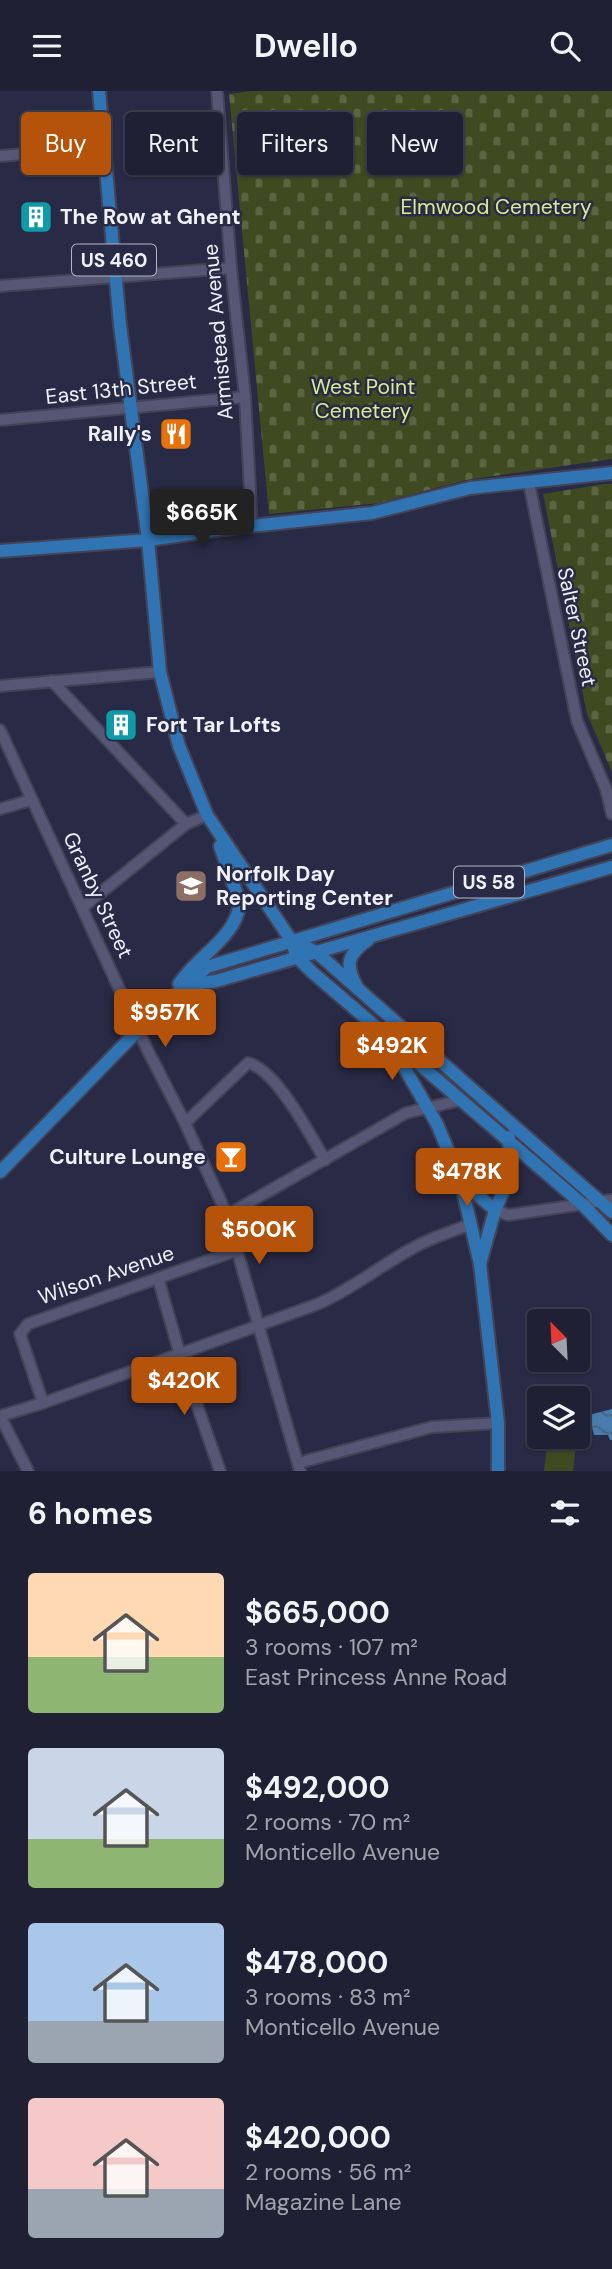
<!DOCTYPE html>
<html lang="en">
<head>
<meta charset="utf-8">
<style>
  :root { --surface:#1f2034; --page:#27283c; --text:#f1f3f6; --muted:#a1a3ac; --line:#3c3e4f; --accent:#b45309 }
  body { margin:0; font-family:"DM Sans",sans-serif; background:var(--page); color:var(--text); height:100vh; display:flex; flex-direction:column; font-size:26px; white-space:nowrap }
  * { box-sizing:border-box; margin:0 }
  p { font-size:23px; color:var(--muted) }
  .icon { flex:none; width:38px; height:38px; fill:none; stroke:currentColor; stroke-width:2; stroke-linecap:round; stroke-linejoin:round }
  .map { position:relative; height:1380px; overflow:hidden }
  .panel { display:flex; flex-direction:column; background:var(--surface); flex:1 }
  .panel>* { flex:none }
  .banner { position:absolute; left:21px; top:21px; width:570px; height:63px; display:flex; gap:14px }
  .needle { width:46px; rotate:336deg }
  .fabs { position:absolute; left:527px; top:1218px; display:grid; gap:14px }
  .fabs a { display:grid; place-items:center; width:63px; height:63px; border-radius:7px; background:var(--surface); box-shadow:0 2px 5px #0004,0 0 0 2px var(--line); font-size:35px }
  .price { position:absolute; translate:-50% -60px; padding:0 16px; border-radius:7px; background:var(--accent); color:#fff; font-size:23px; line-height:46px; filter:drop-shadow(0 2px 4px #0008) }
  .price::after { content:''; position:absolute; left:50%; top:42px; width:21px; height:16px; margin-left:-10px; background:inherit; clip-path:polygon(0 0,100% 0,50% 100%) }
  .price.selected { background:#222; color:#fff }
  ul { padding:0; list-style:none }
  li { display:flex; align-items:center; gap:21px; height:175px; padding:0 28px }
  li span { display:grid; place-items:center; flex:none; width:196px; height:140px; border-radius:7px; color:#555 }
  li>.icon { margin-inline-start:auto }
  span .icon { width:84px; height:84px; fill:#fffc; stroke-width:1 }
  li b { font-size:30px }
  h2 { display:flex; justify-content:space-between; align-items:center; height:84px; padding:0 28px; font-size:30px }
  .pill { padding:0 24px; border-radius:7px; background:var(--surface); box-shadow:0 2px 5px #0004,0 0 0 2px var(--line); font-size:24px; line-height:63px }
  .pill.selected { background:var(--accent); color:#fff }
  header { display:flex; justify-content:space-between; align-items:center; height:91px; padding:0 28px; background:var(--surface); font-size:32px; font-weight:700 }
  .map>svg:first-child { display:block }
  .green { fill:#3f4a21 }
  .cemetery { fill:url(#cemetery-stones) }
  .water { fill:url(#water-waves) }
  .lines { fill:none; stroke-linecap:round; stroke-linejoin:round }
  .minor-casing { stroke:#434358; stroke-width:14 }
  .major-casing { stroke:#434358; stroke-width:16 }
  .minor { stroke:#565775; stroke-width:10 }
  .major { stroke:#3174b3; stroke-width:12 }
  .labels { text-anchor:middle; stroke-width:5; stroke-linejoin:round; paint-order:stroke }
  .shield { fill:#292a45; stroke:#b4b5c5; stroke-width:2 }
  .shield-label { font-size:19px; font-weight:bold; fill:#f0f1fc }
  .park-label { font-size:21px; fill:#d5ee8f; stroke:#292a45 }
  .poi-label { font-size:21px; font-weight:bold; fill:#f0f1fc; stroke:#292a45; text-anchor:start }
  .street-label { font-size:21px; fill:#f0f1fc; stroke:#292a45 }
</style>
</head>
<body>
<header><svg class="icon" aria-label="menu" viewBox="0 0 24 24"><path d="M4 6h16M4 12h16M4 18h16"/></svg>Dwello<svg class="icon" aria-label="search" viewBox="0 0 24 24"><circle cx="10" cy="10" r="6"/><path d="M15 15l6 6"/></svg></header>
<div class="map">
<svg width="612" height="1380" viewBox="0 0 612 1380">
  <defs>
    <pattern id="cemetery-stones" width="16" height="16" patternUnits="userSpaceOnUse" patternTransform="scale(1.75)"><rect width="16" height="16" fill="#3f4a21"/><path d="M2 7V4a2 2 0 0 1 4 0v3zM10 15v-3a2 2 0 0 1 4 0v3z" fill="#5b6542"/></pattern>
    <pattern id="water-waves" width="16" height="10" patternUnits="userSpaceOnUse" patternTransform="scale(1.75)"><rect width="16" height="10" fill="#487cac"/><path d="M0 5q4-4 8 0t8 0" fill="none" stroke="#486581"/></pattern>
  </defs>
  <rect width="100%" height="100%" fill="#292a45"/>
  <polygon class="green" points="548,1346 577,1346 573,1380 544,1380"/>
  <g class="cemetery">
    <polygon points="251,0 612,0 612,368 466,389 379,412 269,423 229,3"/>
    <polygon points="604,393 612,393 612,681 587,623 543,403"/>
  </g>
  <polygon class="water" points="612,1318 612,1349 610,1349 608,1344 594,1344 589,1324"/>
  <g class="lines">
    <defs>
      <g id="minor">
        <polyline points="217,0 231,177 245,306 252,436"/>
        <polyline points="0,65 104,56"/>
        <polyline points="0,195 231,177"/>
        <polyline points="0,329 245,306"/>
        <polyline points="529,392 577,630 606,698 612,723"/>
        <polyline points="52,590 186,733"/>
        <polyline points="0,595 160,581"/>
        <polyline points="0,639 147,958 185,1032 227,1124 300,1380"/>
        <polyline points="0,718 31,709"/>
        <polyline points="83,816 186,733 207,724"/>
        <path d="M 185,1032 L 248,972 C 276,978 310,1044 325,1069"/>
        <polyline points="495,1119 508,1124 612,1109"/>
        <polyline points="227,1124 406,1022 461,1009"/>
        <polyline points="158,1187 183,1274 220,1380"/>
        <polyline points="43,1312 20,1243 28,1233 238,1159"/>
        <path d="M 0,1325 L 43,1312 L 318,1213 C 352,1198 380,1175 413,1157 C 430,1147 450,1141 469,1134"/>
        <polyline points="0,1325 28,1380"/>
        <polyline points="298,1372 432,1336 498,1332"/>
      </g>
      <g id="major">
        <polyline points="99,0 120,234 148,449 160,581 179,655 207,724 291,849 297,866 312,881 582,1113 612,1144"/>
        <polyline points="0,460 148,449 223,438 372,422 470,397 612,382"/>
        <polyline points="291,849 316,861 612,1121"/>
        <path d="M 179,893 C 197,865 236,847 240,812 L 220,755"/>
        <polyline points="188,894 216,890 612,776"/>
        <path d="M 358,898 C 345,875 346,864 368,849"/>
        <polyline points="391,954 437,1033 460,1088 480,1173 498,1332 498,1380"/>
        <polyline points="0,1081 148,929 207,876 612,754"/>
        <polyline points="460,1089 495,1119"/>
        <polyline points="480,1173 495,1119 510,1085 509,1046"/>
      </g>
    </defs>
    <use href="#minor" class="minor-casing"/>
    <use href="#major" class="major-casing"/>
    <use href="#minor" class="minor"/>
    <use href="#major" class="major"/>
  </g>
  <defs>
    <symbol id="building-square" viewBox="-11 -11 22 22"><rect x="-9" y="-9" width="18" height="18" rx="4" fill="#0f9aa8" stroke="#292a45"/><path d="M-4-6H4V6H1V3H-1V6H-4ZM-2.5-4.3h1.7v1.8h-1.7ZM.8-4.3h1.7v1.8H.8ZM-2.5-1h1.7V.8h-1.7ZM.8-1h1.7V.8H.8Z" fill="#fff"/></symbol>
    <symbol id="restaurant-square" viewBox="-11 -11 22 22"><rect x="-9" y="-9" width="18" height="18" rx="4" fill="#e8710a" stroke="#292a45"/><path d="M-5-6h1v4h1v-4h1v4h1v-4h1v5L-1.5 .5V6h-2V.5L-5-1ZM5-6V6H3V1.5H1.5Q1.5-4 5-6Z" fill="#fff"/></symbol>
    <symbol id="school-square" viewBox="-11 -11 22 22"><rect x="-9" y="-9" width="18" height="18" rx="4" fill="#8d6e63" stroke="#292a45"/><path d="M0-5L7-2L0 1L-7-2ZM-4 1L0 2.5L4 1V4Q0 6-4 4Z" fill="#fff"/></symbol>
    <symbol id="bar-square" viewBox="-11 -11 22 22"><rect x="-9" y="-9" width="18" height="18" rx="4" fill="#e8710a" stroke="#292a45"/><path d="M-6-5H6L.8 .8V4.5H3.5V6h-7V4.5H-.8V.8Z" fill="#fff"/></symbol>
  </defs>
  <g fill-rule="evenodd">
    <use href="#building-square" x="17" y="107" width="38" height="38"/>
    <use href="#restaurant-square" x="157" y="324" width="38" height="38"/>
    <use href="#building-square" x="102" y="615" width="38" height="38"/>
    <use href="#school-square" x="172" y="776" width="38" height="38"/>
    <use href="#bar-square" x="212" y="1047" width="38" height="38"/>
  </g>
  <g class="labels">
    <g class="shield">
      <rect x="72" y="153.5" width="84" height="31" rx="5"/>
      <rect x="454" y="775.5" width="70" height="31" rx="5"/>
    </g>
    <g class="shield-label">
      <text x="114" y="176">US 460</text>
      <text x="489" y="798">US 58</text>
    </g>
    <g class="park-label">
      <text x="496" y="123">Elmwood Cemetery</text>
      <text x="363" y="303">West Point<tspan x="363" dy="24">Cemetery</tspan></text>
    </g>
    <g class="poi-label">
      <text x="60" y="133">The Row at Ghent</text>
      <text x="152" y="350" text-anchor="end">Rally's</text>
      <text x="146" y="641">Fort Tar Lofts</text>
      <text x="216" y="790">Norfolk Day<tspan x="216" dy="24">Reporting Center</tspan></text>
      <text x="206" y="1073" text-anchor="end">Culture Lounge</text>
    </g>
    <g class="street-label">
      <text transform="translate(218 241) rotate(-95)" y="7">Armistead Avenue</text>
      <text transform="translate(121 298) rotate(-6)" y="7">East 13th Street</text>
      <text transform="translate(577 536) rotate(78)" y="7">Salter Street</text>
      <text transform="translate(98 804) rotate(65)" y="7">Granby Street</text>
      <text transform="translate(106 1184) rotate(-19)" y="7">Wilson Avenue</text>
    </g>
  </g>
</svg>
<div class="fabs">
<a><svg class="needle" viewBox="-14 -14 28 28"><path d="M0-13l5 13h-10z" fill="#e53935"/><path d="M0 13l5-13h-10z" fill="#a1a3ac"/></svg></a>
<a><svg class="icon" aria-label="layers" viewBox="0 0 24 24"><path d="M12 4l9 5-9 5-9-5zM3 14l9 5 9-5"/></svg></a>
</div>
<b class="price selected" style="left:202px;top:458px">$665K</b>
<b class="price" style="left:165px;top:958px">$957K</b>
<b class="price" style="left:392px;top:991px">$492K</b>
<b class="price" style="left:467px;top:1117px">$478K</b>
<b class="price" style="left:259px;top:1175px">$500K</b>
<b class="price" style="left:184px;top:1326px">$420K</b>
<div class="banner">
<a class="pill selected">Buy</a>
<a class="pill">Rent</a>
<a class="pill">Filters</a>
<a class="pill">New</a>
</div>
</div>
<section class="panel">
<h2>6 homes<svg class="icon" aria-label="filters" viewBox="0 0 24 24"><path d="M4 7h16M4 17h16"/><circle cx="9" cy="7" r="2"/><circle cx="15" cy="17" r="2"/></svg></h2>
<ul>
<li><span style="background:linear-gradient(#ffd9b3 60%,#8fb573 0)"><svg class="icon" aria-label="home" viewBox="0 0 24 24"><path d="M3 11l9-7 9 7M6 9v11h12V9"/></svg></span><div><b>$665,000</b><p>3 rooms · 107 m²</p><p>East Princess Anne Road</p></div></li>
<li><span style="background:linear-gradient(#c9d6e8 65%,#8fb573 0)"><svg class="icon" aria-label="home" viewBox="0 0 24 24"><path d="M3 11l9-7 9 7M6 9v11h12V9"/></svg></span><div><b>$492,000</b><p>2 rooms · 70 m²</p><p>Monticello Avenue</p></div></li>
<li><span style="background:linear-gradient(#a9c7e8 70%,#9aa5b1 0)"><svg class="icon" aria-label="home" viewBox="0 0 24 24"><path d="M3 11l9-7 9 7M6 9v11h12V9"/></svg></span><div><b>$478,000</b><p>3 rooms · 83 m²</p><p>Monticello Avenue</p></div></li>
<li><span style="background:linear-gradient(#f6c9c9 65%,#9aa5b1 0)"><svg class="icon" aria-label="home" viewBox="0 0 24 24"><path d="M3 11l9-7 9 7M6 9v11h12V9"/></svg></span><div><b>$420,000</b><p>2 rooms · 56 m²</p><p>Magazine Lane</p></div></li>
</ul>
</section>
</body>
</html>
